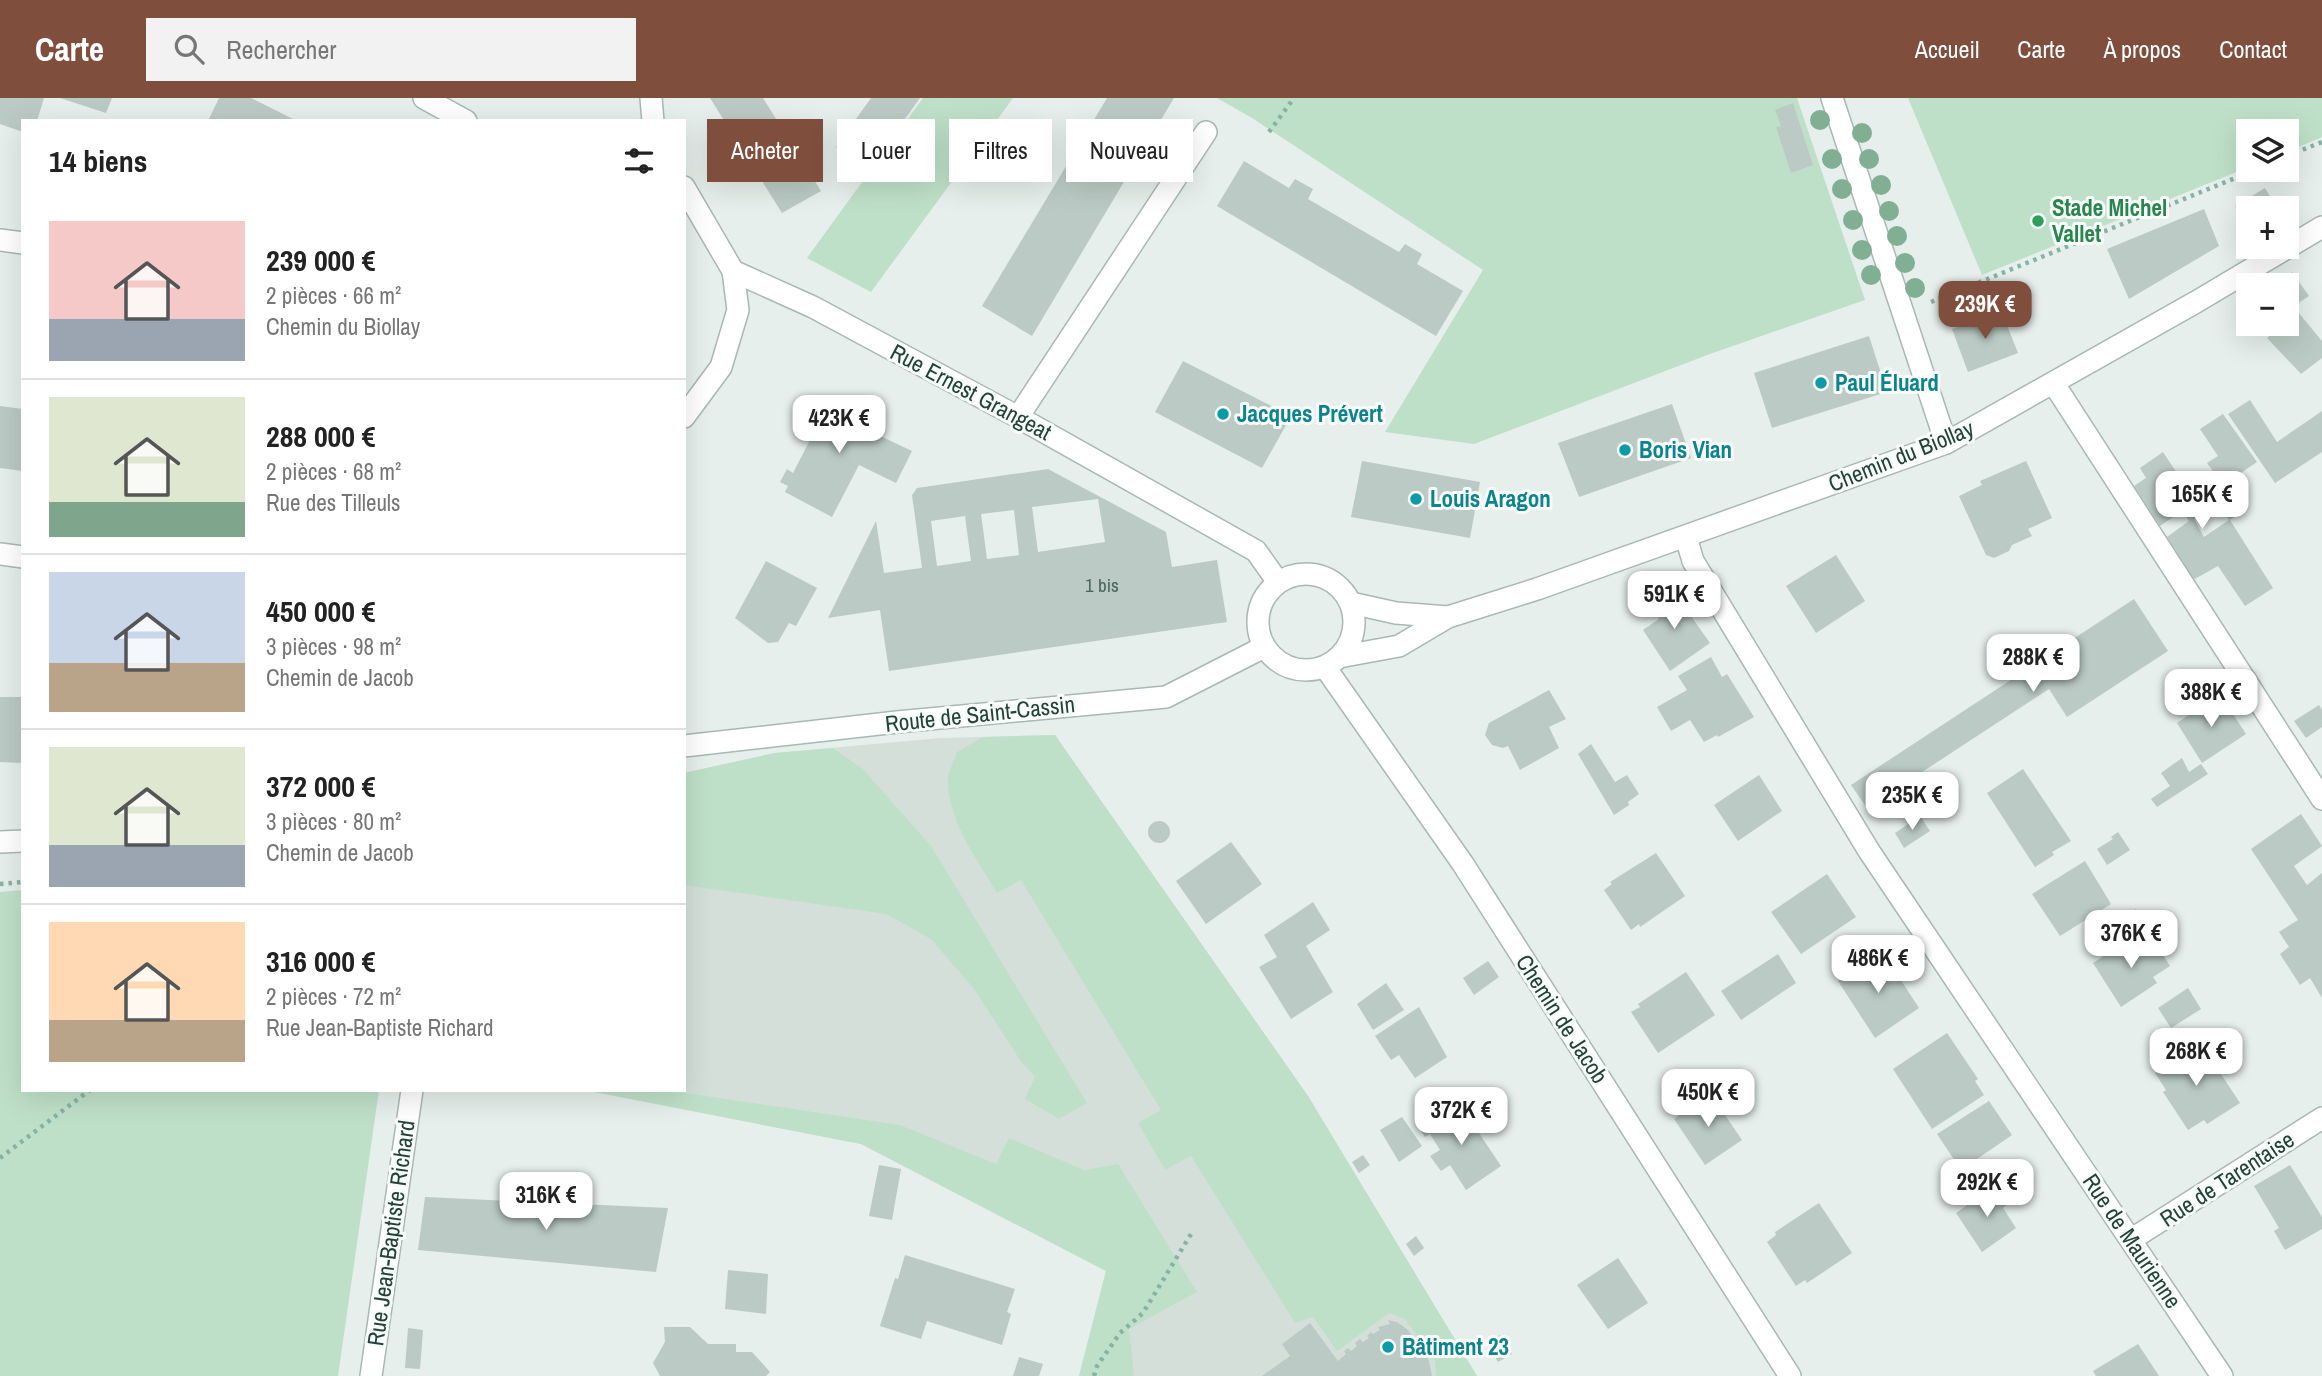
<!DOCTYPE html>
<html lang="fr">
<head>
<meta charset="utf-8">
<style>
  :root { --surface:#fff; --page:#f2f2f2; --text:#222; --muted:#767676; --line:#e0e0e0; --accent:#804e3d }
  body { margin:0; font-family:"Archivo Narrow",sans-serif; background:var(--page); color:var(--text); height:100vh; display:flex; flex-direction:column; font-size:26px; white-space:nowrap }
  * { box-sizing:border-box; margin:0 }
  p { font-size:23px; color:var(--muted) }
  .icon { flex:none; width:38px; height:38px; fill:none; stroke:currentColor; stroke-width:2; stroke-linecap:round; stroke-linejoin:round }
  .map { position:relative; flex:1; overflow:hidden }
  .panel { position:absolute; left:21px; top:21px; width:665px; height:973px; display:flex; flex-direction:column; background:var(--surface); border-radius:0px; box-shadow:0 7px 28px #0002 }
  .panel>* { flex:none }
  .banner { position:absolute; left:707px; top:21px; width:665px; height:63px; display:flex; gap:14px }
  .controls { position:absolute; left:2236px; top:21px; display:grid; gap:14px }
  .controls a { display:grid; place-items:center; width:63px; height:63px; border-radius:0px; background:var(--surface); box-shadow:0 7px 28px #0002; font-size:35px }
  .price { position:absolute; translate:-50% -60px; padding:0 16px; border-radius:14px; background:#fff; color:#222; font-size:23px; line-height:46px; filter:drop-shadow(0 2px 4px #0008) }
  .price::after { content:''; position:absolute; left:50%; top:42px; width:21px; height:16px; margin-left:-10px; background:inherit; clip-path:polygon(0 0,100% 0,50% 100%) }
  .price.active { background:var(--accent); color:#fff }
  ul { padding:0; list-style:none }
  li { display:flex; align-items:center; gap:21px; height:175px; padding:0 28px }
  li+li { border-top:2px solid var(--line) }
  li span { display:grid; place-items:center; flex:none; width:196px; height:140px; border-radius:0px; color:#555 }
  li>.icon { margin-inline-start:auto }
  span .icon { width:84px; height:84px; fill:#fffc; stroke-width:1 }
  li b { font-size:30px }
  h2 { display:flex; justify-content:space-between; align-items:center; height:84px; padding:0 28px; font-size:30px }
  .pill { padding:0 24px; border-radius:0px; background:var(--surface); box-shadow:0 7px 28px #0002; font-size:24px; line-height:63px }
  .pill.active { background:var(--accent); color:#fff }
  header { display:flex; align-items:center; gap:42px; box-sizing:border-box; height:98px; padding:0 35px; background:var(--accent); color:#fff }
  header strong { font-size:33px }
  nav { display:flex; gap:38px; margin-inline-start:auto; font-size:24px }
  .search { width:490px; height:63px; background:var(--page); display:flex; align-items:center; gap:18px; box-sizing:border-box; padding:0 24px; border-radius:0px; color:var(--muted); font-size:26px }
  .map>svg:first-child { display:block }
  .built { fill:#d4dfda }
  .green { fill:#bfe0c8 }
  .building { fill:#bbcac4; fill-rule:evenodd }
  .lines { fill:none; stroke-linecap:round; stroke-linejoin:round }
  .minor-casing { stroke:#a8b8b2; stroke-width:24 }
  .path { stroke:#86b3a5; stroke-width:4.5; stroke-dasharray:3.5 5; stroke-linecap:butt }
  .minor { stroke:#fff; stroke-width:21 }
  .tree { fill:#80af93 }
  .leisure-dot { fill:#2e9e5b; stroke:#f7fbf9; stroke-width:2.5 }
  .culture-dot { fill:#0f9aa8; stroke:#f7fbf9; stroke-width:2.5 }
  .labels { text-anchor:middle; stroke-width:6; stroke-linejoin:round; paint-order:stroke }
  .number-label { font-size:19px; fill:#4a645c }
  .leisure-label { font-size:23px; font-weight:bold; fill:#27864d; stroke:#f7fbf9; text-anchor:start }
  .culture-label { font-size:23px; font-weight:bold; fill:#0d838f; stroke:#f7fbf9; text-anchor:start }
  .street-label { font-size:23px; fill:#24423a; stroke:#f7fbf9 }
</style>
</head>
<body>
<header>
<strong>Carte</strong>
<div class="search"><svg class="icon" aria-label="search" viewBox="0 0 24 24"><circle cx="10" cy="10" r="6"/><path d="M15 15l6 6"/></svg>Rechercher</div>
<nav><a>Accueil</a><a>Carte</a><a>À propos</a><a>Contact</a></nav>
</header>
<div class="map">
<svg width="2322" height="1278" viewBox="0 0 2322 1278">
  <rect width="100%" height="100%" fill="#e6efeb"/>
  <polygon class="built" points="1055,637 1308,998 1477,1278 1079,1278 1106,1173 861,1046 584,992 684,992 684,675 775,655 941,640"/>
  <g class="green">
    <polygon points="923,0 1013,0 871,194 807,160"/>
    <polygon points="1217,0 1797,0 1865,202 1710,256 1474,346 1385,334 1483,172 1252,20"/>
    <polygon points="1908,0 2322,0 2322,39 2287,54 2287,33 2249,33 2249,69 1982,177"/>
    <path d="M 1055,637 L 1308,998 L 1477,1278 L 1436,1278 L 1435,1263 L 1405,1221 L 1389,1215 L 1337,1253 L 1313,1219 L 1295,1225 L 1191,1058 L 1165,1072 L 1138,1025 L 1161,1012 L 1021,782 L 997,795 C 977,761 947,722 948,680 C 949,672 954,662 957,654 L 983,639 Z"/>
    <polygon points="833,650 863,671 931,748 1087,1005 1059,1021 1025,1001 1035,979 1020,962 974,891 931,841 886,816 684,787 684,675 775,655"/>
    <polygon points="23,792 23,992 379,992 338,1278 0,1278 0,794"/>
    <polygon points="584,992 666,992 900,1027 996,1066 1009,1040 1084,1072 1118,1066 1197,1194 1129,1231 1134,1278 1079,1278 1106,1173 861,1046"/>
  </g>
  <g class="building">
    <polygon points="0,0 44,0 37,23 23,23 23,34 0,26"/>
    <polygon points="60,0 112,0 106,15"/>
    <polygon points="219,0 251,0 297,23 208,23"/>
    <polygon points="710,0 763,0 821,93 782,115"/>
    <polygon points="871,0 920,0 868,72 836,49"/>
    <polygon points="1107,0 1174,0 1032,238 982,208"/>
    <polygon points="1793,5 1813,67 1791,75 1776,29 1781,28 1775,12"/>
    <polygon points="1244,63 1289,90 1295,81 1313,91 1308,101 1399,154 1405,146 1422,156 1417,166 1463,193 1436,238 1217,108"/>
    <polygon points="2265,90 2277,110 2249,110 2249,132 2235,108"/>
    <polygon points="2204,111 2219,148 2129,201 2107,151"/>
    <polygon points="2292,174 2309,198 2294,208 2287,200 2287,187 2275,185"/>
    <polygon points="2001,212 2018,255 1968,274 1952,231"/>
    <polygon points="2298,214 2322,243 2322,260 2301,276 2267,240 2284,226 2287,226 2287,223"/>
    <polygon points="1869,238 1887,294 1772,330 1754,275"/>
    <polygon points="1183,263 1291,318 1262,370 1155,314"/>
    <polygon points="832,301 879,324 874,335 912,353 896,385 859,367 832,419 785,394 788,388 780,384 787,371 793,375 810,342 794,334 809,303 826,311"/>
    <polygon points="2250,302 2277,344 2322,313 2322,354 2275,385 2228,316"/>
    <polygon points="1672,306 1691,360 1579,399 1558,345"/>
    <polygon points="0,308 23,311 23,373 0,370"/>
    <polygon points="2223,316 2257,364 2223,387 2207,365 2218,358 2200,331"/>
    <polygon points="2163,354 2203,415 2194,421 2204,439 2229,422 2213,400 2228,390 2243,413 2230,422 2273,490 2245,508 2218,468 2193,482 2167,439 2189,423 2182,413 2160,428 2134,388 2146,380 2140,370"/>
    <polygon points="1362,363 1480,384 1470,440 1351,419"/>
    <polygon points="2026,363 2052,420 2028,431 2032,438 2012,447 2009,453 1994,460 1986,457 1959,398 1982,387 1980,383"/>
    <path d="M 1048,371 L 1166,434 L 1172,469 L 1217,462 L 1227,524 L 889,573 L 880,512 L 828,520 L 876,423 L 884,475 L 922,470 L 912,397 L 917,390 ZM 1098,401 L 1105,444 L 1038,454 L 1032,409 ZM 1014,412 L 1019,457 L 987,461 L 981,416 ZM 965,418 L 971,463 L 937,468 L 931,423 Z"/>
    <polygon points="1836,457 1865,503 1816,535 1786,488"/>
    <polygon points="766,463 817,490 796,528 789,525 778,544 768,545 735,520"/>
    <polygon points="1672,491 1710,545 1670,573 1643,532 1659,521 1648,507"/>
    <polygon points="2134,501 2168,553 2067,619 2049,591 1867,710 1851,687"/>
    <polygon points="1711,559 1722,579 1727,576 1754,619 1718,639 1717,637 1704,644 1690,622 1671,633 1657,609 1687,592 1678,578"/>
    <polygon points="1549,592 1566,621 1549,629 1559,650 1520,672 1508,648 1503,650 1492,647 1485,637 1489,625"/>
    <polygon points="2220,596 2246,636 2202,665 2177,625"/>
    <polygon points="0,599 23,599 23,665 0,664"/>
    <polygon points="2319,607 2322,612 2322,629 2306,640 2294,623"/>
    <polygon points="1591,646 1615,684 1627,677 1639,696 1628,704 1629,707 1614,717 1578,656"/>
    <polygon points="2182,660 2189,674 2201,666 2208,676 2157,709 2151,701 2170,688 2161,675"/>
    <polygon points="2023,671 2071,743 2052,754 2054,757 2035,769 1987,695"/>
    <polygon points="1759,677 1782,713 1738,743 1714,707"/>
    <polygon points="2301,716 2322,748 2294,768 2307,787 2322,775 2322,900 2310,880 2300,887 2280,856 2289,849 2279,834 2298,822 2251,751"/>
    <polygon points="1920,718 1930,733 1904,750 1895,735"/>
    <circle cx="1159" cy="734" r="11"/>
    <polygon points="2118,734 2130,752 2107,767 2097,751 2113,741 2111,739"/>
    <polygon points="1231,744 1262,786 1206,826 1176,783"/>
    <polygon points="1656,755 1685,798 1640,829 1639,826 1631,832 1604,792 1612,786 1610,784"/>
    <polygon points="2085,763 2111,806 2060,838 2032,796"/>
    <polygon points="1827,776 1856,819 1801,856 1771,814"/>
    <polygon points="1313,804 1330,832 1306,848 1333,894 1291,921 1259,869 1277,859 1264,837"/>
    <polygon points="2136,811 2145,825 2123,840 2114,826"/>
    <polygon points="2153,841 2170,868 2153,879 2157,885 2121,909 2093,865 2118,849 2122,853 2132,846 2136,853"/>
    <polygon points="1882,853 1919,910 1875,940 1838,883"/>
    <polygon points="1778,856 1796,885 1741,922 1721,893"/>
    <polygon points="1488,863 1499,879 1474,897 1463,880"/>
    <polygon points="1686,874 1715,917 1658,955 1631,914 1640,909 1638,906"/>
    <polygon points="1386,885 1404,912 1373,932 1357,906"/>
    <polygon points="2188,890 2201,911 2171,930 2158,910"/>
    <polygon points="1419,909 1447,959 1415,980 1399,957 1391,962 1375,938"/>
    <polygon points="1947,935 1978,981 1975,983 1984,997 1932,1031 1893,971"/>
    <polygon points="2200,944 2240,1005 2207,1026 2204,1022 2188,1032 2163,994 2166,992 2155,975"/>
    <polygon points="1710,995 1742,1042 1705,1067 1674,1021"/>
    <polygon points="1989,1003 2012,1037 1961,1072 1937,1036"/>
    <polygon points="1459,1005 1501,1068 1466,1092 1450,1067 1441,1073 1430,1058 1440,1052 1430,1036 1425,1039 1421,1033 1425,1031 1424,1028"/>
    <polygon points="1402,1019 1422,1048 1399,1064 1380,1032"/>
    <polygon points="1363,1057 1370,1067 1359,1075 1352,1064"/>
    <polygon points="879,1067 901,1071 892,1122 869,1118"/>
    <polygon points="2290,1067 2322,1119 2322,1131 2285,1152 2274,1133 2279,1130 2254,1088"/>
    <polygon points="1995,1087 2008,1106 2003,1110 2016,1130 1982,1154 1956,1115"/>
    <polygon points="425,1099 511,1103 668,1110 656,1174 418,1152"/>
    <polygon points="1819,1105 1852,1155 1807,1185 1805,1182 1796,1188 1767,1144 1776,1137 1775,1134"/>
    <polygon points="1416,1138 1424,1150 1414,1158 1406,1146"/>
    <polygon points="905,1157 1015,1191 1007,1214 1011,1216 1002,1247 927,1223 921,1241 880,1228 895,1180 898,1181"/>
    <polygon points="1618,1160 1648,1205 1608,1231 1577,1187"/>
    <polygon points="728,1172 768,1176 766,1216 725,1211"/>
    <polygon points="1388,1222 1397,1224 1408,1232 1429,1263 1432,1278 1262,1278 1290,1258 1282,1246 1310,1225 1338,1263 1346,1256 1344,1253 1348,1250 1351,1253 1357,1248 1355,1245 1360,1241 1363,1244 1369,1240 1367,1238 1371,1234 1373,1236 1380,1232 1378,1229 1390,1226"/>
    <polygon points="664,1229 690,1229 708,1246 736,1246 736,1254 752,1254 770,1274 766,1278 660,1278 653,1265 665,1244"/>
    <polygon points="408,1230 423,1232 420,1271 405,1270"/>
    <polygon points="1500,1237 1512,1256 1498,1264 1487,1246"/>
    <polygon points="2138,1246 2159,1278 2096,1278 2093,1273"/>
    <polygon points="1019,1259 1043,1266 1039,1278 1013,1278"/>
  </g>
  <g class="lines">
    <defs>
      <g id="minor">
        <polyline points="424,0 466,23"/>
        <polyline points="651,0 653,23"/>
        <polyline points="1832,0 1946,345"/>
        <polyline points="684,89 733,173 813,209 1018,319 1256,453 1278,484"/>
        <polyline points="0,142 23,145"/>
        <polyline points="2054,286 2322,701"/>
        <polyline points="684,319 721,269 738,212 733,173"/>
        <polyline points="1018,319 1206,34"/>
        <polyline points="1686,439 1693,463 1869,753 2222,1278"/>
        <polyline points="0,456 23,459"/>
        <circle cx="1306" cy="524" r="48"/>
        <polyline points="1351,505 1396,515 1448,519"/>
        <polyline points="1339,559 1399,548 1448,519 1537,491 1946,345 2196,204 2322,129"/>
        <polyline points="1325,569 1463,766 1790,1278"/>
        <polyline points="684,648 897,624 1166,599 1264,549"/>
        <polyline points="0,744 23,743"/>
        <polyline points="2132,1141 2322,1020"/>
        <polyline points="371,1278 412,992"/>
      </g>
    </defs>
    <use href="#minor" class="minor-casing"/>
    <g class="path">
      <polyline points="1269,34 1294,0"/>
      <polyline points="2287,58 2322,44"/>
      <polyline points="1931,204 2255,72"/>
      <polyline points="0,786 23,784"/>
      <polyline points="0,1060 90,992"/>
      <polyline points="1094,1278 1097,1268 1120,1235 1143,1215 1191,1136"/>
    </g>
    <use href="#minor" class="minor"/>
  </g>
  <g class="tree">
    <circle cx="1820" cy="22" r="10"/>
    <circle cx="1862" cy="35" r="10"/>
    <circle cx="1832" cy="61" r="10"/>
    <circle cx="1869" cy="61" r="10"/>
    <circle cx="1881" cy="87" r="10"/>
    <circle cx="1842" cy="91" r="10"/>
    <circle cx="1889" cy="113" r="10"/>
    <circle cx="1853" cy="122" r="10"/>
    <circle cx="1897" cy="138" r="10"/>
    <circle cx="1862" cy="152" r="10"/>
    <circle cx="1905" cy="165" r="10"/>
    <circle cx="1871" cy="177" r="10"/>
    <circle cx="1915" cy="190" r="10"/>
  </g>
  <circle class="leisure-dot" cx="2038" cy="123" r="7"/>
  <g class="culture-dot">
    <circle cx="1821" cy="285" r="7"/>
    <circle cx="1223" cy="316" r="7"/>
    <circle cx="1625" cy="352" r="7"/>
    <circle cx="1416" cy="401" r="7"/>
    <circle cx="1388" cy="1249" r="7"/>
  </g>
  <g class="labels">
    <g class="number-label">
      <text x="1102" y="494">1 bis</text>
    </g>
    <g class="leisure-label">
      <text x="2052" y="118">Stade Michel<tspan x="2052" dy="26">Vallet</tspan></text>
    </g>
    <g class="culture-label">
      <text x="1835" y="293">Paul Éluard</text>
      <text x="1237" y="324">Jacques Prévert</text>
      <text x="1639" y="360">Boris Vian</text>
      <text x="1430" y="409">Louis Aragon</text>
      <text x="1402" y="1257">Bâtiment 23</text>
    </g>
    <g class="street-label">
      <text transform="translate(971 294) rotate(28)" y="8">Rue Ernest Grangeat</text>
      <text transform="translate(1901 358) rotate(-22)" y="8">Chemin du Biollay</text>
      <text transform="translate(980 616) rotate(-6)" y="8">Route de Saint-Cassin</text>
      <text transform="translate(1562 921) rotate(57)" y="8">Chemin de Jacob</text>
      <text transform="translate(2227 1081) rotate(-33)" y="8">Rue de Tarentaise</text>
      <text transform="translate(391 1135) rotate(-82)" y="8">Rue Jean-Baptiste Richard</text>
      <text transform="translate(2132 1143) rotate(56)" y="8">Rue de Maurienne</text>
    </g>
  </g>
</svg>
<div class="controls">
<a><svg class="icon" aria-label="layers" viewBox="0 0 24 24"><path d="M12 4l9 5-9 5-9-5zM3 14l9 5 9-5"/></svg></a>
<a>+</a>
<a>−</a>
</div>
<b class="price active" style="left:1985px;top:243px">239K €</b>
<b class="price" style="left:839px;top:357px">423K €</b>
<b class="price" style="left:2202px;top:433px">165K €</b>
<b class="price" style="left:1674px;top:533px">591K €</b>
<b class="price" style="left:2033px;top:596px">288K €</b>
<b class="price" style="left:2211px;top:631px">388K €</b>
<b class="price" style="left:1912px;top:734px">235K €</b>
<b class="price" style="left:2131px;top:872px">376K €</b>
<b class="price" style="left:1878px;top:897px">486K €</b>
<b class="price" style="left:2196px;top:990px">268K €</b>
<b class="price" style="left:1708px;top:1031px">450K €</b>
<b class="price" style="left:1461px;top:1049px">372K €</b>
<b class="price" style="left:1987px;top:1121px">292K €</b>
<b class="price" style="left:546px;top:1134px">316K €</b>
<div class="banner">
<a class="pill active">Acheter</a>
<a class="pill">Louer</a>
<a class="pill">Filtres</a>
<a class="pill">Nouveau</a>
</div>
<section class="panel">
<h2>14 biens<svg class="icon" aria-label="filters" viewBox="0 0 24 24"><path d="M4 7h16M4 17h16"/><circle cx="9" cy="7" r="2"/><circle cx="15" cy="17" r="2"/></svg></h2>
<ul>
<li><span style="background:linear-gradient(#f6c9c9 70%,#9aa5b1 0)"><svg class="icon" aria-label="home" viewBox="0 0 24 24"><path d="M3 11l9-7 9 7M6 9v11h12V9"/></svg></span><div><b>239 000 €</b><p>2 pièces · 66 m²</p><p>Chemin du Biollay</p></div></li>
<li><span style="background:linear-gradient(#dfe7d0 75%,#7fa58c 0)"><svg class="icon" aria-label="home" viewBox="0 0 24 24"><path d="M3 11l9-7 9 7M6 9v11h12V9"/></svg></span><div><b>288 000 €</b><p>2 pièces · 68 m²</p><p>Rue des Tilleuls</p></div></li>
<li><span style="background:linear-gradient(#c9d6e8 65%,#b9a48a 0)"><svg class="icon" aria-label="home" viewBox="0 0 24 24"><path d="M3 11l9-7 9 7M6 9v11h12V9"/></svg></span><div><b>450 000 €</b><p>3 pièces · 98 m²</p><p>Chemin de Jacob</p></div></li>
<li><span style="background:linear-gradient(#dfe7d0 70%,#9aa5b1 0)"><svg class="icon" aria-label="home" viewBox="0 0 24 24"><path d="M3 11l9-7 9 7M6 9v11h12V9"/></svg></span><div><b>372 000 €</b><p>3 pièces · 80 m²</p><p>Chemin de Jacob</p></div></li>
<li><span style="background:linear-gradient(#ffd9b3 70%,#b9a48a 0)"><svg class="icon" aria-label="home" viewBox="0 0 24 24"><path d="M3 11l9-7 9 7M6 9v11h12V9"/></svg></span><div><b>316 000 €</b><p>2 pièces · 72 m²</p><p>Rue Jean-Baptiste Richard</p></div></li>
</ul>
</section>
</div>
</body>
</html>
